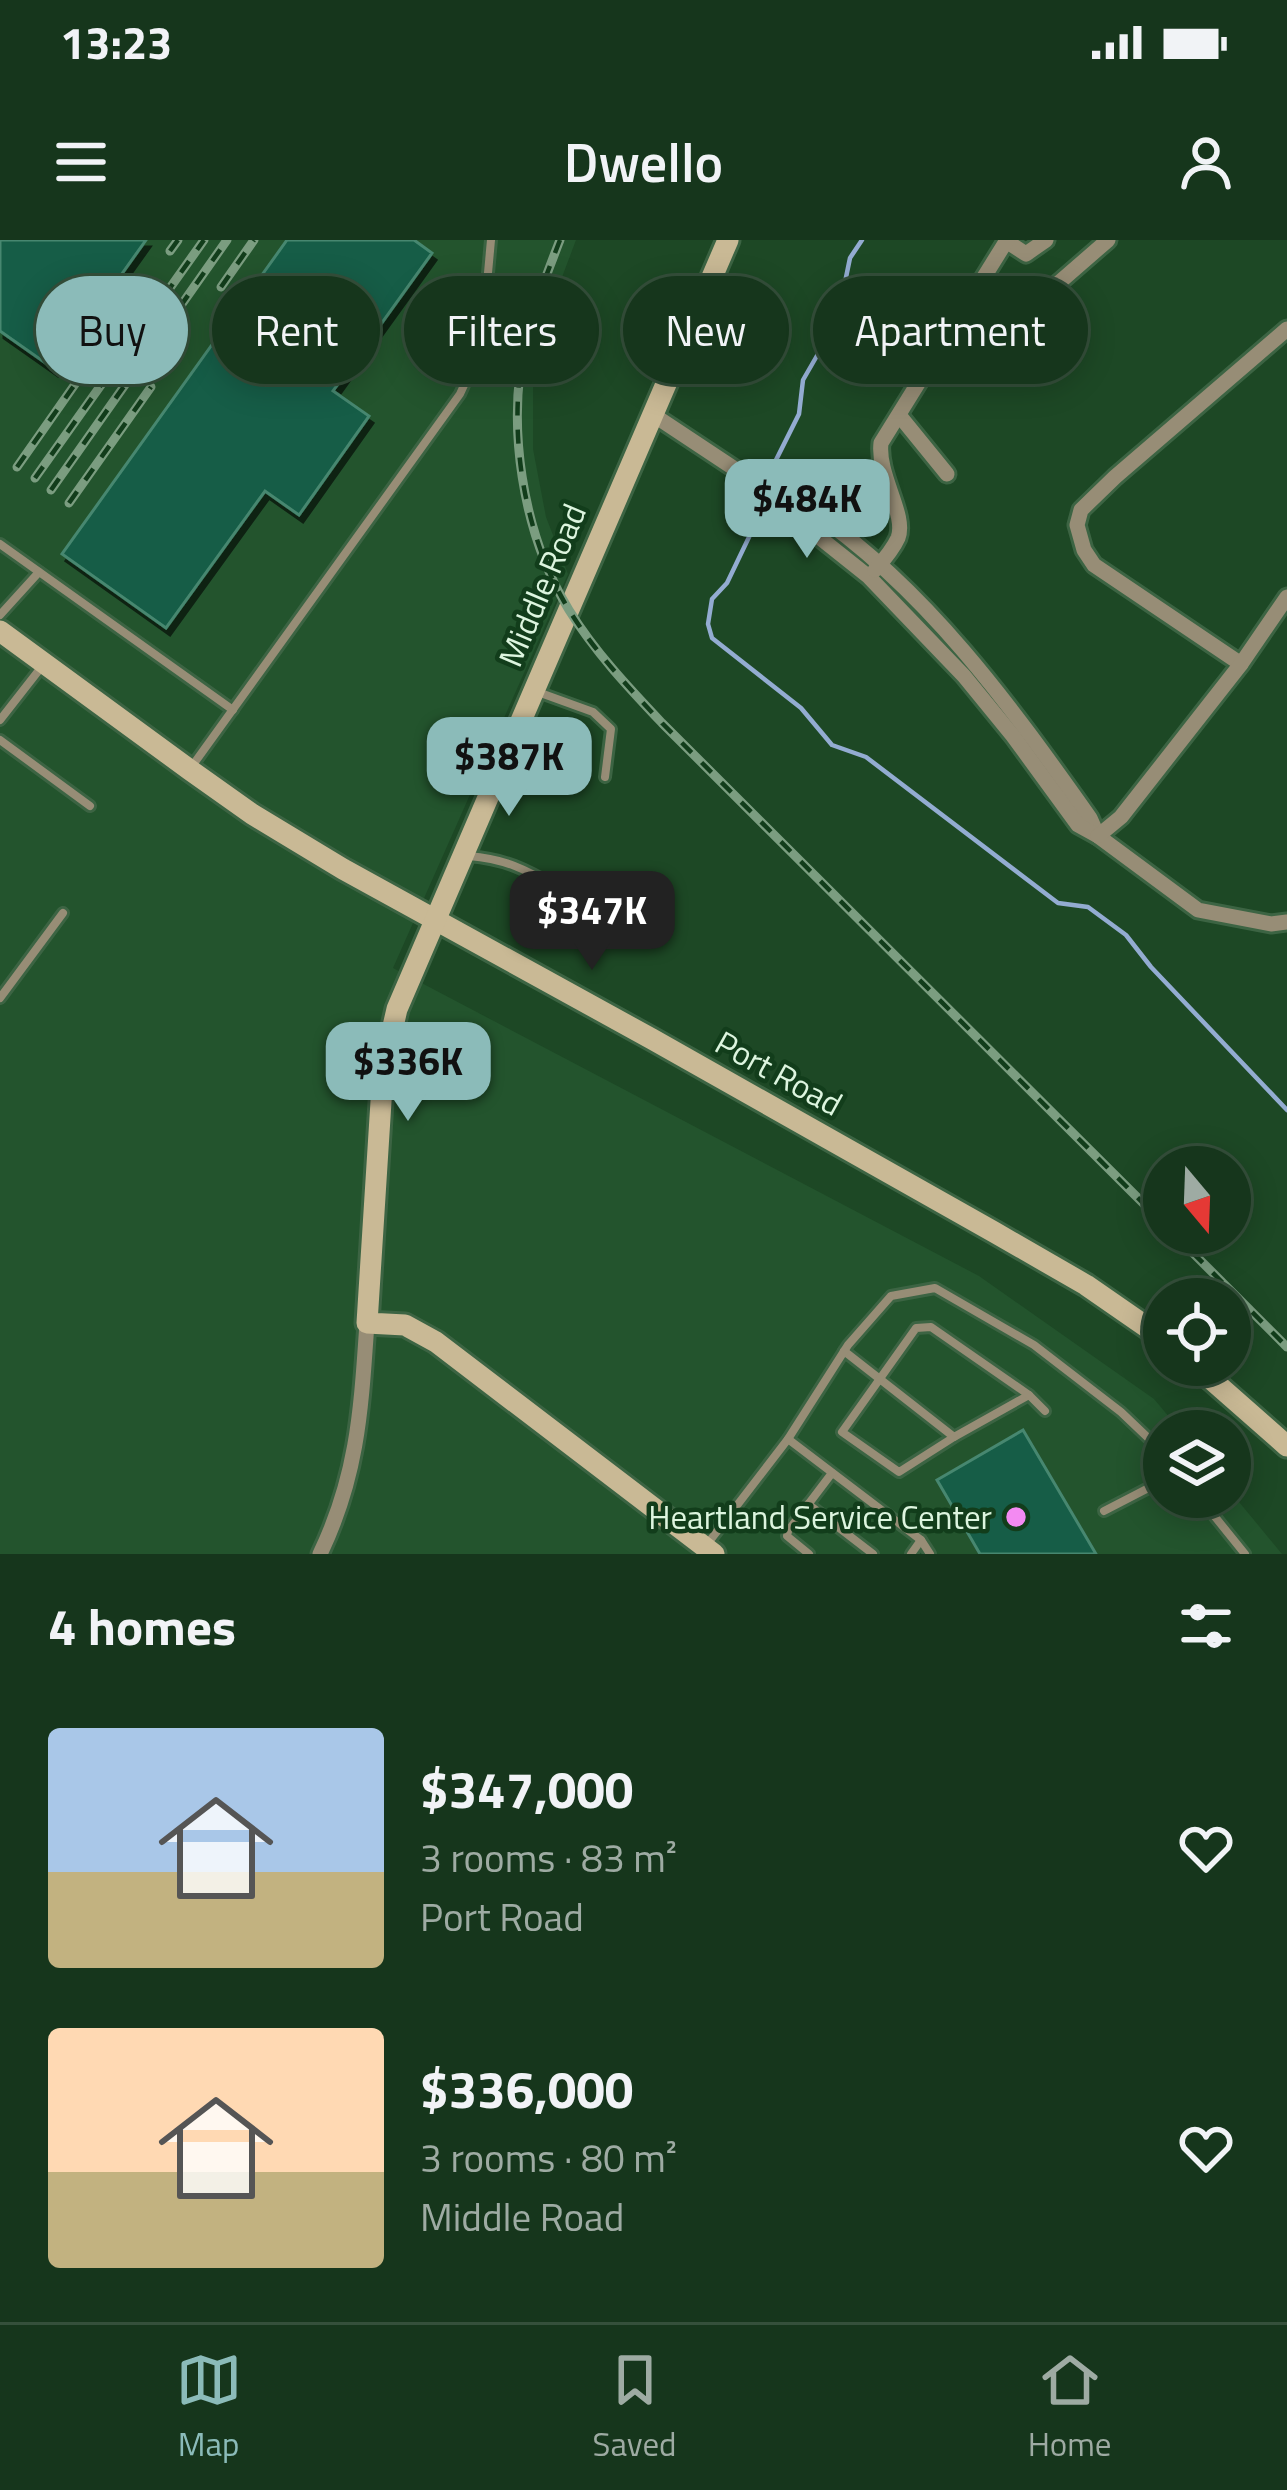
<!DOCTYPE html>
<html lang="en">
<head>
<meta charset="utf-8">
<style>
  :root { --surface:#16361c; --page:#1f3e25; --text:#f1f3f6; --muted:#9eaba3; --line:#35503b; --accent:#8bbbb9 }
  body { margin:0; font-family:"Titillium Web",sans-serif; background:var(--page); color:var(--text); height:100vh; display:flex; flex-direction:column; font-size:45px; white-space:nowrap }
  * { box-sizing:border-box; margin:0 }
  p { font-size:39px; color:var(--muted) }
  .icon { flex:none; width:66px; height:66px; fill:none; stroke:currentColor; stroke-width:2; stroke-linecap:round; stroke-linejoin:round }
  .map { position:relative; height:1314px; overflow:hidden }
  .sheet { display:flex; flex-direction:column; background:var(--surface); flex:1 }
  .sheet>* { flex:none }
  .banner { position:absolute; left:36px; top:36px; width:1215px; height:108px; display:flex; gap:24px }
  .needle { width:78px; rotate:161deg }
  .tools { position:absolute; left:1143px; top:906px; display:grid; gap:24px }
  .tools a { display:grid; place-items:center; width:108px; height:108px; border-radius:50%; background:var(--surface); box-shadow:0 6px 30px #0003,0 0 0 3px var(--line); font-size:60px }
  .price { position:absolute; translate:-50% -102px; padding:0 27px; border-radius:24px; background:var(--accent); color:#111; font-size:39px; line-height:78px; filter:drop-shadow(0 3px 6px #0008) }
  .price::after { content:''; position:absolute; left:50%; top:72px; width:36px; height:27px; margin-left:-18px; background:inherit; clip-path:polygon(0 0,100% 0,50% 100%) }
  .price.current { background:#222; color:#fff }
  ul { padding:0; list-style:none }
  li { display:flex; align-items:center; gap:36px; height:300px; padding:0 48px }
  li span { display:grid; place-items:center; flex:none; width:336px; height:240px; border-radius:12px; color:#555 }
  li>.icon { margin-inline-start:auto }
  span .icon { width:144px; height:144px; fill:#fffc; stroke-width:1 }
  li b { font-size:51px }
  h2 { display:flex; justify-content:space-between; align-items:center; height:144px; padding:0 48px; font-size:51px }
  .pill { padding:0 42px; border-radius:54px; background:var(--surface); box-shadow:0 6px 30px #0003,0 0 0 3px var(--line); font-size:42px; line-height:108px }
  .pill.current { background:var(--accent); color:#111 }
  .status { display:flex; justify-content:space-between; align-items:center; height:84px; padding:0 60px; background:var(--surface); direction:ltr }
  .status svg { height:33px; fill:currentColor }
  header { display:flex; justify-content:space-between; align-items:center; height:156px; padding:0 48px; background:var(--surface); font-size:54px; font-weight:600 }
  .dock { display:flex; justify-content:space-around; align-items:center; height:168px; border-top:3px solid var(--line); background:var(--surface); font-size:33px; color:var(--muted) }
  .dock a { display:grid; justify-items:center; gap:6px }
  .dock .current { color:var(--accent) }
  .map>svg:first-child { display:block }
  .built { fill:#23542d }
  .lines { fill:none; stroke-linecap:round; stroke-linejoin:round }
  .stream { stroke:#93acd1; stroke-width:4.5 }
  .building { fill:#145d47; stroke:#47876f; stroke-width:3; filter:url(#shadow) }
  .lane-casing { stroke:#3c6443; stroke-width:14 }
  .street-casing { stroke:#3c6443; stroke-width:21 }
  .secondary-casing { stroke:#3c6443; stroke-width:27 }
  .lane { stroke:#978d76; stroke-width:8 }
  .street { stroke:#978d76; stroke-width:15 }
  .secondary { stroke:#c9b995; stroke-width:21 }
  .rail-casing { stroke:#7b9d80; stroke-width:9 }
  .rail { stroke:#123d1b; stroke-width:4.5; stroke-dasharray:14; stroke-linecap:butt }
  .poi-dot { fill:#f38af2; stroke:#123d1b; stroke-width:4.5 }
  .labels { text-anchor:middle; stroke-width:9; stroke-linejoin:round; paint-order:stroke }
  .street-label { font-size:33px; fill:#ddf5df; stroke:#123d1b }
  .poi-label { font-size:33px; fill:#ddf5df; stroke:#123d1b; text-anchor:end }
</style>
</head>
<body>
<div class="status"><b>13:23</b><svg viewBox="0 0 49 12"><path d="M0 12V9h3v3zM5 12V6h3v6zM10 12V3h3v9zM15 12V0h3v12zM26 1h20v11H26zM47 4h2v5h-2z"/></svg></div>
<header><svg class="icon" aria-label="menu" viewBox="0 0 24 24"><path d="M4 6h16M4 12h16M4 18h16"/></svg>Dwello<svg class="icon" aria-label="person" viewBox="0 0 24 24"><circle cx="12" cy="8" r="4"/><path d="M4 21q1-7 8-7t8 7"/></svg></header>
<div class="map">
<svg width="1287" height="1314" viewBox="0 0 1287 1314">
  <defs>
    <filter id="shadow"><feDropShadow dx="4" dy="7" stdDeviation="0" flood-color="#0009"/></filter>
  </defs>
  <rect width="100%" height="100%" fill="#1d4825"/>
  <polygon class="built" points="0,0 576,0 550,69 533,133 533,209 546,277 568,334 393,728 979,1036 1154,1159 1181,1191 1164,1191 1164,1257 1230,1257 1230,1251 1282,1314 0,1314"/>
  <g class="lines">
    <g class="stream">
      <polyline points="776,220 799,174 803,140 837,81 850,18 862,0"/>
      <polyline points="762,270 727,343 712,359 708,384 712,398 801,468 832,505 866,517 1058,663 1088,667 1126,695 1151,727 1287,870"/>
    </g>
  </g>
  <g class="building">
    <polygon points="0,0 146,0 54,129 0,91"/>
    <polygon points="287,0 414,0 432,13 333,151 369,176 299,275 265,251 166,388 62,314"/>
    <polygon points="1023,1190 1096,1314 980,1314 937,1240"/>
  </g>
  <g class="lines">
    <defs>
      <g id="lane">
        <polyline points="0,304 233,470"/>
        <polyline points="0,375 39,332"/>
        <polyline points="535,451 593,472 611,489 605,537"/>
        <polyline points="0,480 43,425"/>
        <polyline points="0,500 90,566"/>
        <path d="M 190,529 L 460,154 C 484,107 486,52 491,0"/>
        <path d="M 469,616 C 505,619 525,629 556,647"/>
        <polyline points="0,758 63,673"/>
        <polyline points="844,1111 954,1197 1029,1155 1045,1171"/>
        <polyline points="954,1197 899,1232 842,1192 916,1088 931,1087 1029,1155"/>
        <polyline points="788,1199 921,1300 930,1314"/>
        <polyline points="1199,1257 1245,1314"/>
        <polyline points="808,1264 873,1314"/>
        <polyline points="1104,1271 1164,1240"/>
        <polyline points="705,1307 788,1199 848,1105 891,1056 935,1048 1034,1105 1121,1172 1164,1213"/>
        <polyline points="809,1314 787,1296 788,1291 832,1233"/>
        <polyline points="911,1314 921,1300"/>
      </g>
      <g id="street">
        <polyline points="1006,1 1026,14 1046,0"/>
        <polyline points="929,126 945,135 955,133 1108,0"/>
        <path d="M 652,174 L 794,268 L 809,269 C 925,347 1010,465 1090,578 L 1098,596"/>
        <polyline points="899,175 947,234"/>
        <polyline points="794,268 800,282 869,337 964,436 1013,496 1078,585 1098,596 1198,670 1271,684 1287,682"/>
        <path d="M 875,330 C 883,321 893,309 898,298 C 907,275 877,235 881,203 L 1007,0"/>
        <polyline points="1241,424 1094,325 1084,310 1077,285 1081,270 1115,237 1287,89"/>
        <polyline points="1098,596 1121,577 1241,424 1287,357"/>
        <path d="M 320,1314 C 358,1235 361,1169 367,1083"/>
      </g>
      <g id="secondary">
        <polyline points="0,391 190,530 252,574 343,629 652,799 994,992 1086,1045 1164,1099"/>
        <polyline points="1195,1125 1287,1206"/>
        <polyline points="714,1314 436,1102 405,1085 367,1083 383,830 397,769 728,0"/>
      </g>
    </defs>
    <use href="#lane" class="lane-casing"/>
    <use href="#street" class="street-casing"/>
    <use href="#secondary" class="secondary-casing"/>
    <use href="#lane" class="lane"/>
    <use href="#street" class="street"/>
    <use href="#secondary" class="secondary"/>
    <defs>
      <g id="rail">
        <path d="M 560,0 C 548,31 535,63 527,95 C 505,183 522,293 569,370 C 595,412 628,447 662,483 L 1164,984"/>
        <polyline points="170,11 178,0"/>
        <polyline points="221,47 254,0"/>
        <polyline points="17,227 99,110"/>
        <polyline points="35,238 204,0"/>
        <polyline points="51,250 227,0"/>
        <polyline points="69,263 151,147"/>
        <polyline points="1173,993 1287,1107"/>
      </g>
    </defs>
    <use href="#rail" class="rail-casing"/>
    <use href="#rail" class="rail"/>
  </g>
  <circle class="poi-dot" cx="1016" cy="1277" r="12"/>
  <g class="labels">
    <g class="street-label">
      <text transform="translate(542 345) rotate(-67)" y="12">Middle Road</text>
      <text transform="translate(779 833) rotate(29)" y="12">Port Road</text>
    </g>
    <g class="poi-label">
      <text x="992" y="1289">Heartland Service Center</text>
    </g>
  </g>
</svg>
<div class="tools">
<a><svg class="needle" viewBox="-14 -14 28 28"><path d="M0-13l5 13h-10z" fill="#e53935"/><path d="M0 13l5-13h-10z" fill="#9eaba3"/></svg></a>
<a><svg class="icon" aria-label="locate" viewBox="0 0 24 24"><circle cx="12" cy="12" r="6"/><path d="M12 2v4M12 18v4M2 12h4M18 12h4"/></svg></a>
<a><svg class="icon" aria-label="layers" viewBox="0 0 24 24"><path d="M12 4l9 5-9 5-9-5zM3 14l9 5 9-5"/></svg></a>
</div>
<b class="price" style="left:807px;top:321px">$484K</b>
<b class="price" style="left:509px;top:579px">$387K</b>
<b class="price current" style="left:592px;top:733px">$347K</b>
<b class="price" style="left:408px;top:884px">$336K</b>
<div class="banner">
<a class="pill current">Buy</a>
<a class="pill">Rent</a>
<a class="pill">Filters</a>
<a class="pill">New</a>
<a class="pill">Apartment</a>
</div>
</div>
<section class="sheet">
<h2>4 homes<svg class="icon" aria-label="filters" viewBox="0 0 24 24"><path d="M4 7h16M4 17h16"/><circle cx="9" cy="7" r="2"/><circle cx="15" cy="17" r="2"/></svg></h2>
<ul>
<li><span style="background:linear-gradient(#a9c7e8 60%,#c2b280 0)"><svg class="icon" aria-label="home" viewBox="0 0 24 24"><path d="M3 11l9-7 9 7M6 9v11h12V9"/></svg></span><div><b>$347,000</b><p>3 rooms · 83 m²</p><p>Port Road</p></div><svg class="icon" aria-label="heart" viewBox="0 0 24 24"><path d="M12 20l-8-8c-3-5 5-10 8-4 3-6 11-1 8 4z"/></svg></li>
<li><span style="background:linear-gradient(#ffd9b3 60%,#c2b280 0)"><svg class="icon" aria-label="home" viewBox="0 0 24 24"><path d="M3 11l9-7 9 7M6 9v11h12V9"/></svg></span><div><b>$336,000</b><p>3 rooms · 80 m²</p><p>Middle Road</p></div><svg class="icon" aria-label="heart" viewBox="0 0 24 24"><path d="M12 20l-8-8c-3-5 5-10 8-4 3-6 11-1 8 4z"/></svg></li>
</ul>
</section>
<nav class="dock">
<a class="current"><svg class="icon" aria-label="map" viewBox="0 0 24 24"><path d="M3 6l6-2 6 2 6-2v14l-6 2-6-2-6 2zM9 4v14M15 6v14"/></svg>Map</a>
<a><svg class="icon" aria-label="saved" viewBox="0 0 24 24"><path d="M7 4h10v16l-5-4-5 4z"/></svg>Saved</a>
<a><svg class="icon" aria-label="home" viewBox="0 0 24 24"><path d="M3 11l9-7 9 7M6 9v11h12V9"/></svg>Home</a>
</nav>
</body>
</html>
